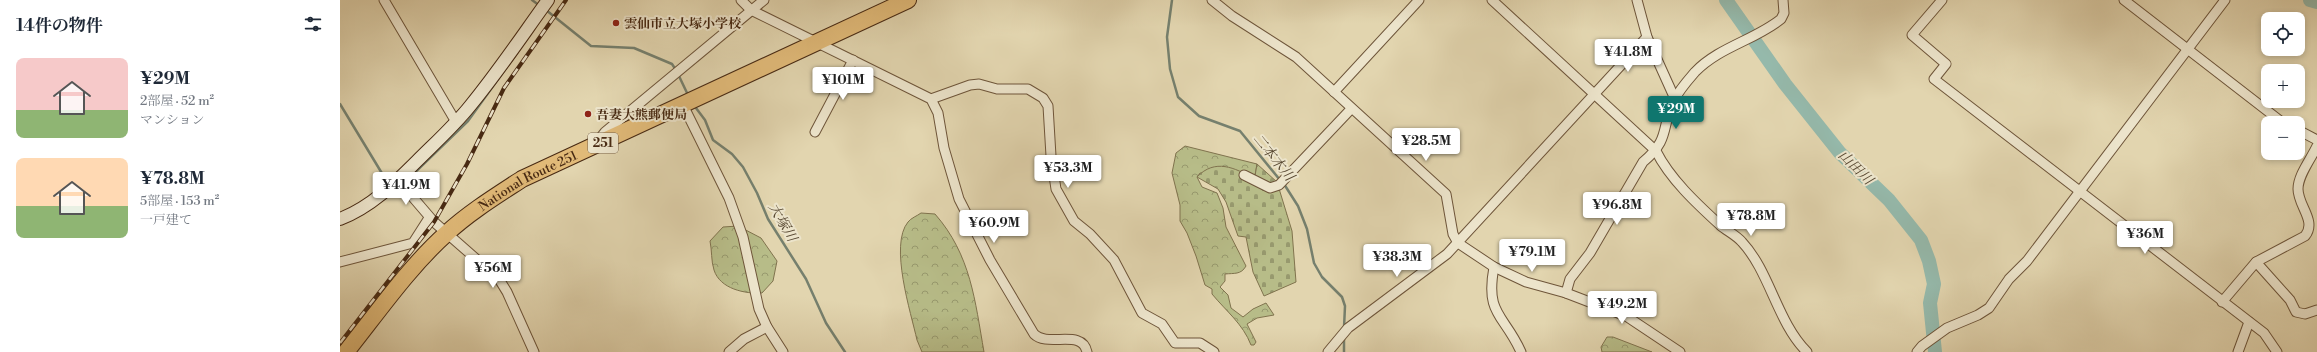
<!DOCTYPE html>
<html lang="ja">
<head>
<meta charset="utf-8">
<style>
  :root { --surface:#fff; --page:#f6f6f7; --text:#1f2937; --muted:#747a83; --accent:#0f766e }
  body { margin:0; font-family:"Libre Bodoni","Noto Serif JP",serif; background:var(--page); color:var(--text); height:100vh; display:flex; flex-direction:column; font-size:15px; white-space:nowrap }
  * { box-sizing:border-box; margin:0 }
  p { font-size:13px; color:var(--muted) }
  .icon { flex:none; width:22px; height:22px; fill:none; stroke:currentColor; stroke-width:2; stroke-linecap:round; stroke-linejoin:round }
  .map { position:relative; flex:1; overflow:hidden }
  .details { display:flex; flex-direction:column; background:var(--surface); width:340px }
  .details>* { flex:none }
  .tools { position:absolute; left:1921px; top:12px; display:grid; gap:8px }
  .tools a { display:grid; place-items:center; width:44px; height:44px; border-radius:8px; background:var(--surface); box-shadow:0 2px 6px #0003; font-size:20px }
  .price { position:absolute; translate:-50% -34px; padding:0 9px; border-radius:4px; background:#fff; color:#222; font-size:13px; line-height:26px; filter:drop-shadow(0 1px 2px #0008) }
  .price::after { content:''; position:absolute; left:50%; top:24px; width:12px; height:9px; margin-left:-6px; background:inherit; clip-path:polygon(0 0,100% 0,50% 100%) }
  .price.on { background:var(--accent); color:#fff }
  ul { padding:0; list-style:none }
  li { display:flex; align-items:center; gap:12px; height:100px; padding:0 16px }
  li span { display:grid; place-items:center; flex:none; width:112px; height:80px; border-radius:8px; color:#555 }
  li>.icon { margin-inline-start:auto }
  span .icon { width:48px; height:48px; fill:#fffc; stroke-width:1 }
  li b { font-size:17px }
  h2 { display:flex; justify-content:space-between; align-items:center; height:48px; padding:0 16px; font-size:17px }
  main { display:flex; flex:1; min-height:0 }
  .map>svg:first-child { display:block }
  .forest { fill:url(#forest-crowns); stroke:#80734e }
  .cemetery { fill:url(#cemetery-stones); stroke:#80734e }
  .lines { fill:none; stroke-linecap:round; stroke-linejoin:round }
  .stream { stroke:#76806e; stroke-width:2.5 }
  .river { stroke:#95b9ab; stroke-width:14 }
  .street-casing { stroke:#6e553a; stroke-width:11 }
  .secondary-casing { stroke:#482a13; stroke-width:14 }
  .highway-casing { stroke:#482a13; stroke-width:18 }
  .street { stroke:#ece4cb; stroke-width:9 }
  .secondary { stroke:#ece4cb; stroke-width:12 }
  .highway { stroke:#e1ba78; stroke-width:16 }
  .rail-casing { stroke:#482a13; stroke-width:4 }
  .rail { stroke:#ece4cb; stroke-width:2.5; stroke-dasharray:8; stroke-linecap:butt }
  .poi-dot { fill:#8f2418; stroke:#ece4cb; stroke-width:1.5 }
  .labels { text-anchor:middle; stroke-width:4; stroke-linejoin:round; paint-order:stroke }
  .shield { fill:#ece4cb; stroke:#79624a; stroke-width:1 }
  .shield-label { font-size:12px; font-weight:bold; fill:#482a13 }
  .poi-label { font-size:13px; font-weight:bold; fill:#482a13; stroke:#ece4cb; text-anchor:start }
  .street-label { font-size:13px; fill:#482a13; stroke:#ece4cb }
  .water-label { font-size:14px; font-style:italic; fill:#574731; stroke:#ece4cb }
</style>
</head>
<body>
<main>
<section class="details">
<h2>14件の物件<svg class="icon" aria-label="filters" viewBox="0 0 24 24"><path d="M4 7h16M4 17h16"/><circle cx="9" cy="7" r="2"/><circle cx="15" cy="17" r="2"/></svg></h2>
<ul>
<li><span style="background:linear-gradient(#f6c9c9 65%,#8fb573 0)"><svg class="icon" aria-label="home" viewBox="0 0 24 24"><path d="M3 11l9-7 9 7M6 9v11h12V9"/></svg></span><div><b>¥29M</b><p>2部屋 · 52 m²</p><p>マンション</p></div></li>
<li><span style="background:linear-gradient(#ffd9b3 60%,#8fb573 0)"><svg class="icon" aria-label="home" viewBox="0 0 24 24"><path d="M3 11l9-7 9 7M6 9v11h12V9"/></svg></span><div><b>¥78.8M</b><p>5部屋 · 153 m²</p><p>一戸建て</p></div></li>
</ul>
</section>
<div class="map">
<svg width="1977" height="352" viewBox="0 0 1977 352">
  <defs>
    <pattern id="forest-crowns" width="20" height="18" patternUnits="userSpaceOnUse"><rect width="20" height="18" fill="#b7bc88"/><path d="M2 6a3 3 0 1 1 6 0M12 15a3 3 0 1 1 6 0" fill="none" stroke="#97996e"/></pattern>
    <pattern id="cemetery-stones" width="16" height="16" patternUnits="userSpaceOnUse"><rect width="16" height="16" fill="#b7bc88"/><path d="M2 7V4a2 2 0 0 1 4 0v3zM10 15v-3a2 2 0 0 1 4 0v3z" fill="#97996e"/></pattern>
  </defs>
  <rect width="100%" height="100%" fill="#e2d5af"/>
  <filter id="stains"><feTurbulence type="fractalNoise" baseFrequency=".005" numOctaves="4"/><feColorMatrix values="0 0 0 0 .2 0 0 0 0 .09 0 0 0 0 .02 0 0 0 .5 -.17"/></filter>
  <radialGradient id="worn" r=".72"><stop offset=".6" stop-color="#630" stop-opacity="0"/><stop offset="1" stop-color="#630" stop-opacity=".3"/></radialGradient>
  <g class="forest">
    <path d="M 845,146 L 917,164 L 915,176 L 860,173 L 857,177 L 862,187 L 877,193 L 883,208 L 886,227 L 906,266 C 901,275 894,273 885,274 L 885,281 L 880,287 L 888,295 L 891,308 L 903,317 L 913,309 L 926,303 L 934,315 L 917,318 L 907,324 L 916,342 L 914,345 L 911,345 C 903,324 886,311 872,294 L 872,289 L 865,285 L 856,256 L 847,233 L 840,221 L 840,205 L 832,173 L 836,153 Z"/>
    <path d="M 581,213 L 595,214 C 631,255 635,301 644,352 L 582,352 L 577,340 C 571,313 549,245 568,222 C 571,218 577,216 581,213 Z"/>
    <path d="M 398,226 L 421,238 L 437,261 L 433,281 L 422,293 C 405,294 380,289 374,270 C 371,261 372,250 370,241 L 383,227 Z"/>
    <polygon points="1267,337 1273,337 1312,352 1262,352 1261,347"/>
  </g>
  <path class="cemetery" d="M 917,164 L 937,182 L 952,231 L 956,282 L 924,296 L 913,272 L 906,237 L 898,236 L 886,202 L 878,189 L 857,177 C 875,158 895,168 913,178 L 915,176 Z"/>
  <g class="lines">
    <g class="stream">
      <polyline points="192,0 200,6"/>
      <polyline points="832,0 827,37 830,69 838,97 859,116 900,131 940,180"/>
      <polyline points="206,10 251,46 294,48 332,64 336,70"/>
      <polyline points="338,74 348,95"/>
      <polyline points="0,104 46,180"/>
      <polyline points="356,108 365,120 373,140 392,154 403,167 417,193 428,219 466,279 486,323 505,352"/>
      <polyline points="65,182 128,121 177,53"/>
      <polyline points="944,184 958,206 967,229 974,263 982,277 1002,297 1005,306 1004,328"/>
      <polyline points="1004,352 1004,337"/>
    </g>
    <g class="river">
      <polyline points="1386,0 1445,84 1500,153 1549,200 1581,240 1589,261 1594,284 1590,303 1595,352"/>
      <polyline points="1970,0 1977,2"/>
    </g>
    <defs>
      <g id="street">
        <polyline points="44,0 116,122"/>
        <path d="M 401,0 L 411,10 L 591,99 L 598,113 L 604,148 L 619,199 L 650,260 L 694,334 C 708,348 742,328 747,352"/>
        <polyline points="872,0 892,16 956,57 1106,194 1113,234 1118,243 1154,267 1186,282 1226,293 1286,316 1340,352"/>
        <path d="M 1152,0 L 1316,151 C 1330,179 1357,204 1380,225 C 1387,231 1396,235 1402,242 C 1430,272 1437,322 1467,352"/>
        <polyline points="1297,0 1307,37 1335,99"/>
        <polyline points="1602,0 1572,35 1606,64 1594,79 1924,333 1937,352"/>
        <polyline points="1784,0 1943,123"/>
        <polyline points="994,92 1079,0"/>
        <polyline points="591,99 630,85 639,84 657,89 688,89 703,98 708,106 711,156 716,189 734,221 750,234 774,260 802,313 822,324 835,343 860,343 874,352"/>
        <polyline points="343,105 389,198 403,237 419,309 427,327 443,352"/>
        <polyline points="1958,130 1977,140"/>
        <polyline points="475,132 513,60"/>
        <polyline points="258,141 265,132 424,0"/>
        <polyline points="904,175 930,188 939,185 1011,109"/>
        <polyline points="58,180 94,222 159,279 167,292 194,352"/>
        <polyline points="0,262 73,243 89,218"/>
        <polyline points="1916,262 1950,300 1956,312 1965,314 1977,310"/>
        <path d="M 1154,267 C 1145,315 1164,314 1181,352"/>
        <path d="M 1226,293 L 1230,279 L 1250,253 L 1303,162 C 1332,138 1320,126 1335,99 C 1339,90 1349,79 1355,72 C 1379,47 1415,40 1441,19 L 1444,13 L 1443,0"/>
        <path d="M 1882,302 L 1916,262 L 1965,236 C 1977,221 1958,206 1958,189 C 1958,175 1971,159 1977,146"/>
        <polyline points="389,352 404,339 427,327"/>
        <polyline points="988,352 1008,328 1107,254 1307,37"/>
        <polyline points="1577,352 1582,346 1607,328 1638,315 1649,308 1669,279 1687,261 1885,0"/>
        <polyline points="1898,352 1909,322"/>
      </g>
      <path id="secondary" d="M 0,219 C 31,207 54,184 77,161 C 95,143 114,126 130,106 C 158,72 182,36 208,0"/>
      <g id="highway">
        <path id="s1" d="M 6,352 C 38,312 69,267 107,233 C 130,212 156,196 182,179 L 568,0"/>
      </g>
    </defs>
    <use href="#street" class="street-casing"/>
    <use href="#secondary" class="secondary-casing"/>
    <use href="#highway" class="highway-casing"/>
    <use href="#street" class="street"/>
    <use href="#secondary" class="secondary"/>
    <use href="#highway" class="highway"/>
    <defs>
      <polyline id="rail" points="0,343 94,222 127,164 164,88 226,0"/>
    </defs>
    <use href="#rail" class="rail-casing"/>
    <use href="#rail" class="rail"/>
  </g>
  <g class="poi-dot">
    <circle cx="276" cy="23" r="4"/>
    <circle cx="248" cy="114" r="4"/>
  </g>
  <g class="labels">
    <rect class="shield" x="248" y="133" width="30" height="20" rx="3"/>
    <g class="shield-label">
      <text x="263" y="147">251</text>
    </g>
    <g class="poi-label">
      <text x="284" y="28">雲仙市立大塚小学校</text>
      <text x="256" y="119">吾妻大熊郵便局</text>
    </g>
    <g class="street-label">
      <text dy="5" stroke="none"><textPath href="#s1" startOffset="253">National Route 251</textPath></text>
    </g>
    <g class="water-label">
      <text transform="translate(934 157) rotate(51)" y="5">二本木川</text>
      <text transform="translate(1516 167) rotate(45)" y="5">山田川</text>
      <text transform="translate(443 222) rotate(60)" y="5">大塚川</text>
    </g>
  </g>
  <rect width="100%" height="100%" filter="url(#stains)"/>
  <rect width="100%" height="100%" fill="url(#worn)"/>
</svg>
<div class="tools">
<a><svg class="icon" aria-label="locate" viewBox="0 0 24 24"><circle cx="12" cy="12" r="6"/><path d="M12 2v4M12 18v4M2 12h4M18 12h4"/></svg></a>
<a>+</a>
<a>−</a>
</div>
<b class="price" style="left:1288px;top:73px">¥41.8M</b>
<b class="price" style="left:503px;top:101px">¥101M</b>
<b class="price on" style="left:1336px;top:130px">¥29M</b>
<b class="price" style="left:1086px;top:162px">¥28.5M</b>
<b class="price" style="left:728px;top:189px">¥53.3M</b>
<b class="price" style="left:66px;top:206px">¥41.9M</b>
<b class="price" style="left:1277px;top:226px">¥96.8M</b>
<b class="price" style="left:1411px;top:237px">¥78.8M</b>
<b class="price" style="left:654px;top:244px">¥60.9M</b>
<b class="price" style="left:1805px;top:255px">¥36M</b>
<b class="price" style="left:1192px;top:273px">¥79.1M</b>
<b class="price" style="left:1057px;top:278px">¥38.3M</b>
<b class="price" style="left:153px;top:289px">¥56M</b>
<b class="price" style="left:1282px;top:325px">¥49.2M</b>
</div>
</main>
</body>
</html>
